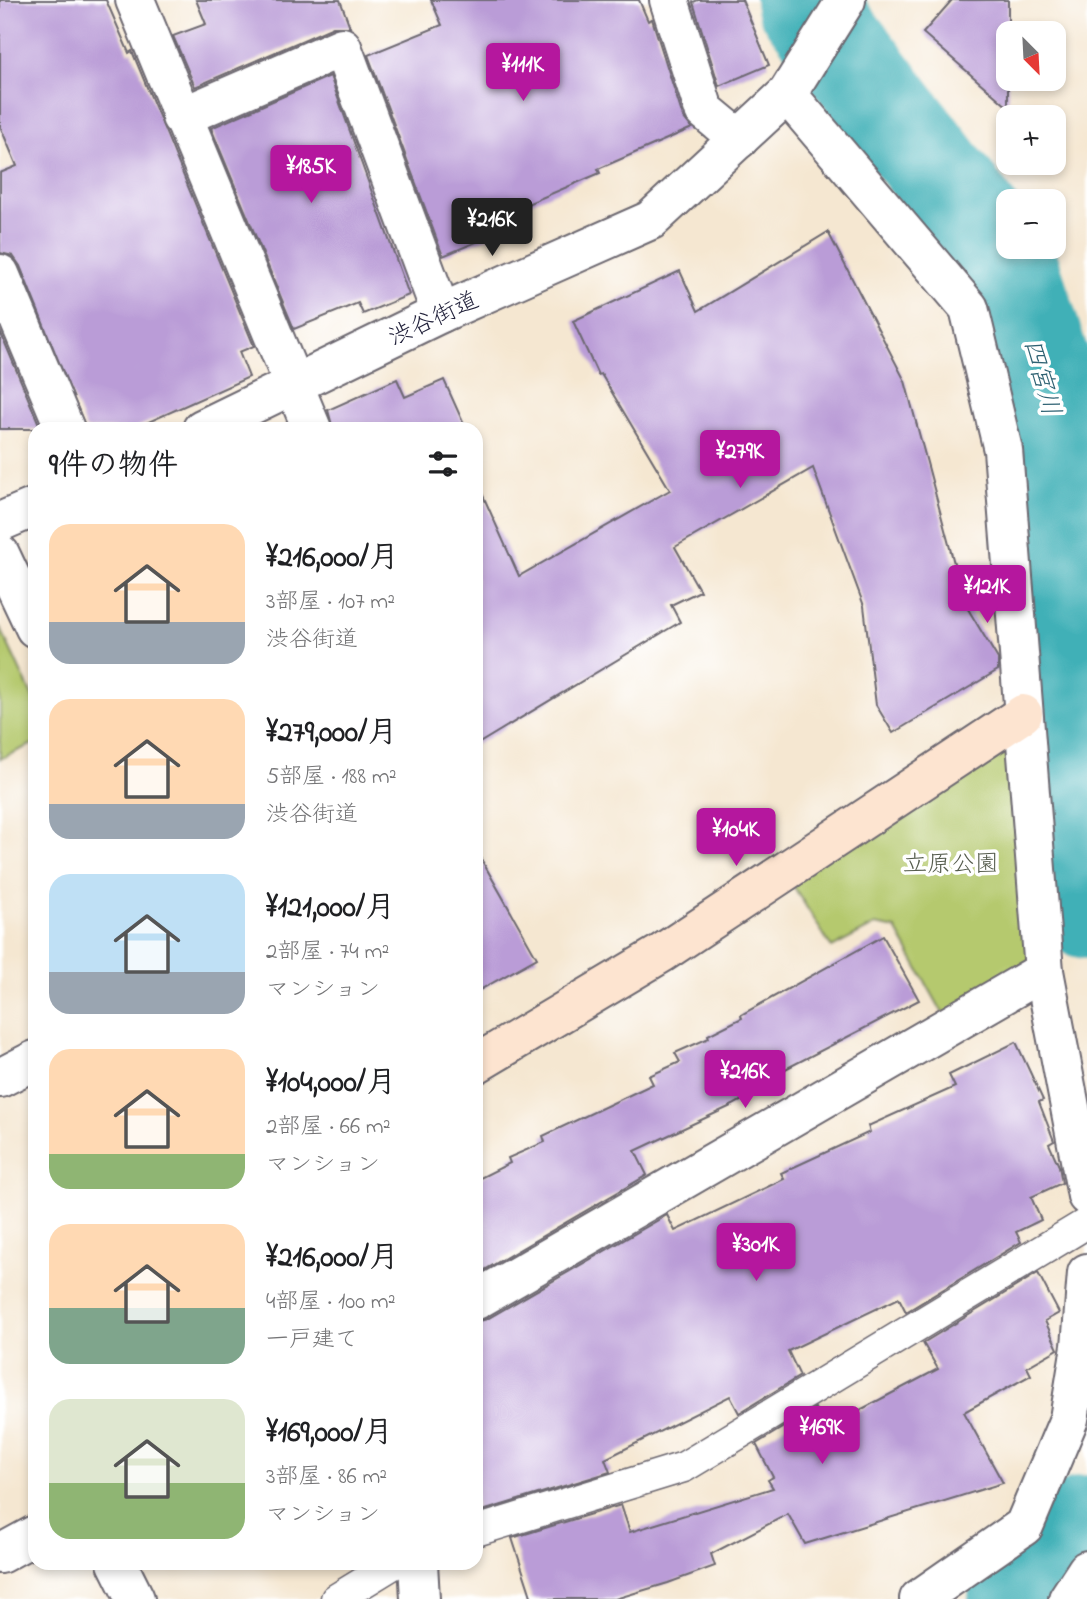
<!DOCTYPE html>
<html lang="ja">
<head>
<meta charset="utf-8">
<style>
  :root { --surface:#fff; --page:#f2f2f2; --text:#202124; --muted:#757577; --accent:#b5179e }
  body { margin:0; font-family:"Indie Flower","Klee One",sans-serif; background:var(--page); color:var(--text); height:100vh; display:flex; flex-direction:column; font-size:26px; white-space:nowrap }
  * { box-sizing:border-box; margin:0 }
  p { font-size:23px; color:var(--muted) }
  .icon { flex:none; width:38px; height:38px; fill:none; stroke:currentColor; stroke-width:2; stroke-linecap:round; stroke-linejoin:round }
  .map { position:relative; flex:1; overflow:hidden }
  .side { position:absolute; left:28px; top:422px; width:455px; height:1148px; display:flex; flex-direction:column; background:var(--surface); border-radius:21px; box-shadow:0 4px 10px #0003 }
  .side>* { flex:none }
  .needle { width:46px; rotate:156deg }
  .tools { position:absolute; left:996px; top:21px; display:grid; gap:14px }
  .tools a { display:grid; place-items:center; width:70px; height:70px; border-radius:14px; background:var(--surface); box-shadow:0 4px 10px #0003; font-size:35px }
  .price { position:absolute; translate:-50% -60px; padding:0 16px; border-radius:7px; background:var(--accent); color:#fff; font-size:23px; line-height:46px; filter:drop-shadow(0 2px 4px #0008) }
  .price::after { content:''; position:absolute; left:50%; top:42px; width:21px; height:16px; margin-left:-10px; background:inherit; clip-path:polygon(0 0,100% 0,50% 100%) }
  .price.active { background:#222; color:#fff }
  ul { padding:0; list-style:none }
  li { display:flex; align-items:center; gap:21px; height:175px; padding:0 21px }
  li span { display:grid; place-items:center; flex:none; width:196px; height:140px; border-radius:21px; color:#555 }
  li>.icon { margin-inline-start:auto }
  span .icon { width:84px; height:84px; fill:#fffc; stroke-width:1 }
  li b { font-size:30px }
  h2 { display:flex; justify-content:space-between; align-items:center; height:84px; padding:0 21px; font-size:30px }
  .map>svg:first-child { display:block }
  .green { fill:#b5c96e; stroke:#6c7654; stroke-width:2 }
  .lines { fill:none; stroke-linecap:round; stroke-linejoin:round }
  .river { stroke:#3fb0b7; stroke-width:98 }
  .building { fill:#ba9cd7 }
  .lane-casing { stroke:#6c6770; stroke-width:33 }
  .street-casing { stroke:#6c6770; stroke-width:42 }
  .secondary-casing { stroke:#6c6770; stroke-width:42 }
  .lane { stroke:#fff; stroke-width:30 }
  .street { stroke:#fff; stroke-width:38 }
  .secondary { stroke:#fde4d0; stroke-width:38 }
  .labels { text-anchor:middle; stroke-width:7; stroke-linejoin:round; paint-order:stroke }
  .street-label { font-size:24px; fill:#22223b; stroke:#fff }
  .park-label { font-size:24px; fill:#555c4d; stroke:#fff }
  .water-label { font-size:26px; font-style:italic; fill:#2f6273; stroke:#fff }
</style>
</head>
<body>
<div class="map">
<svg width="1087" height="1599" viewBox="0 0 1087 1599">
  <rect width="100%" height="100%" fill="#fff"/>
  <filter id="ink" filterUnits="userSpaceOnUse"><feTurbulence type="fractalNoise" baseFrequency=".0143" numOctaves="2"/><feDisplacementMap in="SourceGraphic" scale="14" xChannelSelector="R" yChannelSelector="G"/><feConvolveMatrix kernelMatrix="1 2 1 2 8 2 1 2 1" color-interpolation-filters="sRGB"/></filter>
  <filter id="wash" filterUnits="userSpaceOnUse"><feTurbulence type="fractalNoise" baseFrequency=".00686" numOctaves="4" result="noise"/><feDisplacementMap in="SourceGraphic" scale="28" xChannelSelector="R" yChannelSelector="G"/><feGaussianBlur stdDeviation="1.57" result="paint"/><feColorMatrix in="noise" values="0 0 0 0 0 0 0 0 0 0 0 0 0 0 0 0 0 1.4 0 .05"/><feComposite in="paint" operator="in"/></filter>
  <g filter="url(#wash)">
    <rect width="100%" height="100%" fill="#f5e7d1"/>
    <g class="green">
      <polygon points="0,627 35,702 35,743 0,759"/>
      <polygon points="1023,714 1044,971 950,1026 896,929 875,925 832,948 784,871"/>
    </g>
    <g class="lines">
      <g class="river">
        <polyline points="804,0 1011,269 1055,406 1087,910"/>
        <polyline points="1017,1599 1027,1593 1087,1524"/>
      </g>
    </g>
    <g id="blocks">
      <g class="building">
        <polygon points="0,0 106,0 129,53 132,51 254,346 239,352 249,377 133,429 86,429 20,266 13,256 0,253 0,173 17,166 0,126"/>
        <polygon points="196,0 340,0 350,27 333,27 195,87 173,36 206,24"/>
        <polygon points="431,0 639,0 648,21 652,19 683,117 692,128 598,169 600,173 492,219 498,233 443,256 368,55 442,25"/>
        <polygon points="698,0 742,0 769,65 719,86 693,2"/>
        <polygon points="952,0 1008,0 1008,107 923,33"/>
        <polygon points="330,76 409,295 363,314 358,303 294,329 211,128"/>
        <polygon points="828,232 905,381 965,604 998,659 998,670 893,733 876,705 864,606 813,468 675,547 700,591 671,605 680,622 476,745 476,480 519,576 670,490 601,374 598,375 573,321 680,271 698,311"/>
        <polygon points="0,331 41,429 0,429"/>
        <polygon points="397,379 405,397 444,380 466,429 333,429 328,410"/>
        <polygon points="476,850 537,958 476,992"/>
        <polygon points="883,936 919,1000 764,1080 767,1086 733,1105 635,1151 647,1175 476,1275 476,1180 510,1163 508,1158 545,1142 543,1136 653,1084 649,1076 680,1062 675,1053 709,1038 708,1035 742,1018 741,1015"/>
        <polygon points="1016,1042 1043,1100 1039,1102 1054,1141 1049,1144 1059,1166 1062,1183 1031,1197 1041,1220 1016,1232 1021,1242 906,1312 899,1298 788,1351 800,1376 739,1413 730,1396 605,1459 610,1472 476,1513 476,1322 487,1319 667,1215 675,1231 784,1179 781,1173 870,1132 868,1126 955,1087 949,1075"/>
        <polygon points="1038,1273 1059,1313 1045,1321 1058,1349 1027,1367 1031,1375 964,1412 1003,1483 805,1544 788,1514 711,1554 715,1566 668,1583 615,1599 532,1599 512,1538 621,1505 630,1532 773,1488 768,1480 773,1477 756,1444 815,1408 824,1429 938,1369 923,1343"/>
      </g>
    </g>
  </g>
  <g filter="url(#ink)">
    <use href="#blocks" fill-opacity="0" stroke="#6c6770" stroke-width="2"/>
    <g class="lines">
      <defs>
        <g id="lane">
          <polyline points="476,1531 684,1467 1087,1223"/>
          <polyline points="336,1599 395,1563"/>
        </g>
        <g id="street">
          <polyline points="135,0 312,429"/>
          <polyline points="669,0 704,110 739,139"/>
          <polyline points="787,94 969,308 1003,450 1044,971 1087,1196"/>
          <polyline points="181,117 342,47 441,313"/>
          <polyline points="0,274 65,429"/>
          <polyline points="202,429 441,313 651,220 787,94 846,0"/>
          <polyline points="0,522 35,507"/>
          <polyline points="0,554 35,628"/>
          <polyline points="0,1078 35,1060"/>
          <polyline points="476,1300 1044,971"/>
          <polyline points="0,1554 35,1535"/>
          <polyline points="117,1563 135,1599"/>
          <polyline points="418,1563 420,1599"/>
          <polyline points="919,1599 1024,1526 1069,1419 1081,1346 1087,1273"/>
          <polyline points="1068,1599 1087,1570"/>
        </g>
        <polyline id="secondary" points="476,1064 662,953 1023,714"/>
      </defs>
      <use href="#lane" class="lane-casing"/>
      <use href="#street" class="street-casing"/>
      <use href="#secondary" class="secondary-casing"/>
      <use href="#lane" class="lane"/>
      <use href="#street" class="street"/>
      <use href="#secondary" class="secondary"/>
    </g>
  </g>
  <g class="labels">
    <g class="street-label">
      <text transform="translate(433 318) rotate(-25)" y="8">渋谷街道</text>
    </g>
    <g class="park-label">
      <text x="951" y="871">立原公園</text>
    </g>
    <g class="water-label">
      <text transform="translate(1043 377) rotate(75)" y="9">四宮川</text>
    </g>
  </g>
</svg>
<div class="tools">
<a><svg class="needle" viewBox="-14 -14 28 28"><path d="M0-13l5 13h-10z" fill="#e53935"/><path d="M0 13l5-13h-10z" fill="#757577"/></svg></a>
<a>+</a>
<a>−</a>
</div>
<b class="price" style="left:523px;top:103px">¥111K</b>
<b class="price" style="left:311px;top:205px">¥185K</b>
<b class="price active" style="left:492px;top:258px">¥216K</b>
<b class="price" style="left:740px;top:490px">¥279K</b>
<b class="price" style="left:987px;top:625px">¥121K</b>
<b class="price" style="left:736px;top:868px">¥104K</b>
<b class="price" style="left:745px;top:1110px">¥216K</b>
<b class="price" style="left:756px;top:1283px">¥301K</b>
<b class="price" style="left:822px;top:1466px">¥169K</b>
<section class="side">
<h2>9件の物件<svg class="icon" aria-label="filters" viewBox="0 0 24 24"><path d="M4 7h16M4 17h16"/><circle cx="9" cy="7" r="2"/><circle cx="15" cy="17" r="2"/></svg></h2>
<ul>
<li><span style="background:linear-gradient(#ffd9b3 70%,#9aa5b1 0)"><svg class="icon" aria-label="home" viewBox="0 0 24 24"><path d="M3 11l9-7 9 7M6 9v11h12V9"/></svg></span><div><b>¥216,000/月</b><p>3部屋 · 107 m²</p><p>渋谷街道</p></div></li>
<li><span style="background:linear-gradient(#ffd9b3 75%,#9aa5b1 0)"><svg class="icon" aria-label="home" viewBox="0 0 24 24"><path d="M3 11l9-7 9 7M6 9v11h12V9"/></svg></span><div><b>¥279,000/月</b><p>5部屋 · 188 m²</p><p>渋谷街道</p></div></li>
<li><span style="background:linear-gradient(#bfe0f5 70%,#9aa5b1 0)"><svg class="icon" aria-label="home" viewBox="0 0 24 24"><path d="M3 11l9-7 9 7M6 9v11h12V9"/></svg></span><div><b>¥121,000/月</b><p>2部屋 · 74 m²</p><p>マンション</p></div></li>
<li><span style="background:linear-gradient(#ffd9b3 75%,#8fb573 0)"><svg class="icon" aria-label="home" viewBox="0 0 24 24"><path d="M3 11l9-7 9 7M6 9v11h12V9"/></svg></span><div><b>¥104,000/月</b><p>2部屋 · 66 m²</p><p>マンション</p></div></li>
<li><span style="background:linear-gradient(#ffd9b3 60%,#7fa58c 0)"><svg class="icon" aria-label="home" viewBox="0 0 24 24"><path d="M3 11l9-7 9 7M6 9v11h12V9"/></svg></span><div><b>¥216,000/月</b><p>4部屋 · 100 m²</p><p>一戸建て</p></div></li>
<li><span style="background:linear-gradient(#dfe7d0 60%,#8fb573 0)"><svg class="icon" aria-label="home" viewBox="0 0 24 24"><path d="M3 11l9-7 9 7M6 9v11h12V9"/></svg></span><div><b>¥169,000/月</b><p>3部屋 · 86 m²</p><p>マンション</p></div></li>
</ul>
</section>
</div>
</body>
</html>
